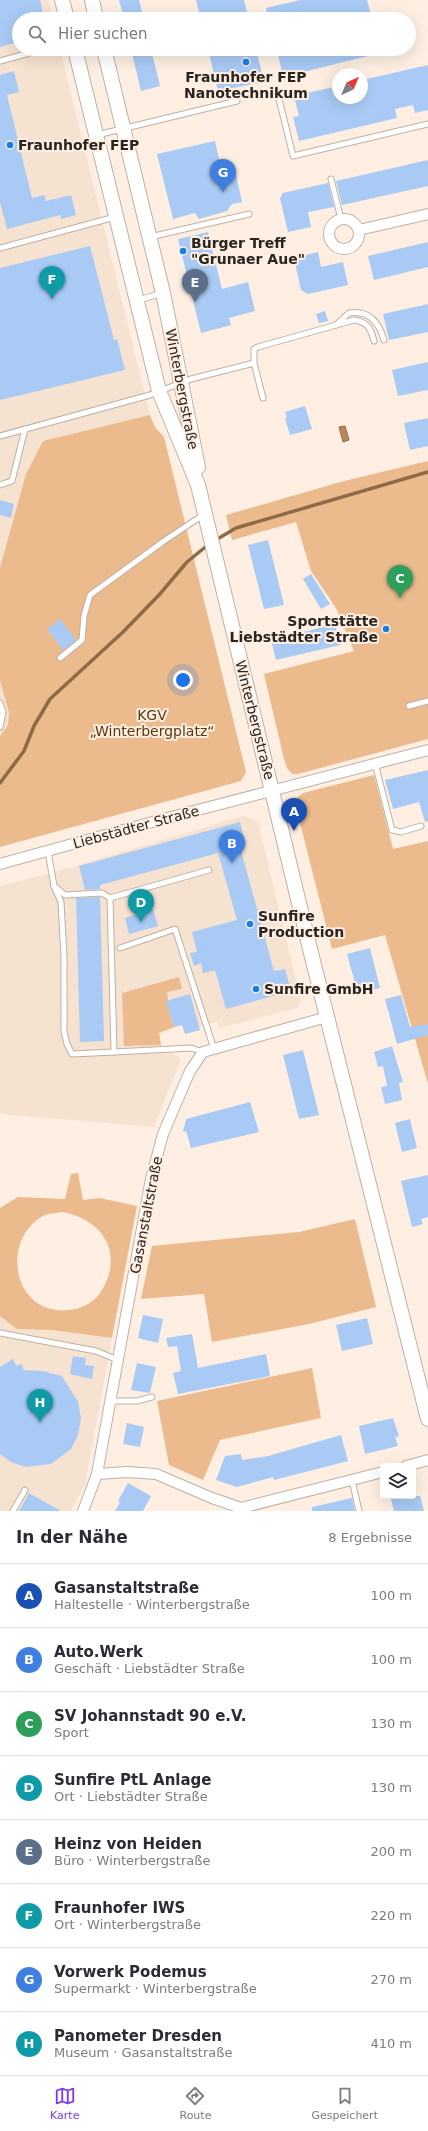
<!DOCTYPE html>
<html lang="de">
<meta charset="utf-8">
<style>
:root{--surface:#fff;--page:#f7f7f7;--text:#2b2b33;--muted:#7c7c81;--line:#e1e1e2;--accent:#7c3aed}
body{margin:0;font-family:"DejaVu Sans",sans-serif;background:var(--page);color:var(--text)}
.controls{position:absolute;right:12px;bottom:12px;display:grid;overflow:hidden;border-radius:4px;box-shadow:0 4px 16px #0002}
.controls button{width:36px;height:36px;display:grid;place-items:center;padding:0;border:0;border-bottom:1px solid var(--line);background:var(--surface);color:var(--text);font:20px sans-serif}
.compass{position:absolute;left:332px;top:68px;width:36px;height:36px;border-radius:50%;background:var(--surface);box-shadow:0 4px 16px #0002;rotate:44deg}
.you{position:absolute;left:183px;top:680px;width:14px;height:14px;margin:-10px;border:3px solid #fff;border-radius:50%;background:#1a73e8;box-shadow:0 0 0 6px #1a73e833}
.badge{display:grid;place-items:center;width:26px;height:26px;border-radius:50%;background:var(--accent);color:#fff;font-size:13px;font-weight:700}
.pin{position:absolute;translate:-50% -33px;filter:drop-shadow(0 1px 2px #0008)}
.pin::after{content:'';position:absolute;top:21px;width:14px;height:12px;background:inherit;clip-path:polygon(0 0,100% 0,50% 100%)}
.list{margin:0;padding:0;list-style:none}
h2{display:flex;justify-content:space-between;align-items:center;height:52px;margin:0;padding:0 16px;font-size:17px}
h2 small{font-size:13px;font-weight:400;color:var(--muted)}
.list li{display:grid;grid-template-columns:26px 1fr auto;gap:12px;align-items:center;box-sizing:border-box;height:64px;padding:0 16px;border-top:1px solid var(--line)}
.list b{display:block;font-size:15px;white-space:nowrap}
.list p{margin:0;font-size:13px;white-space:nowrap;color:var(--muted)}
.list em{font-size:13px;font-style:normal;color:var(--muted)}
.icon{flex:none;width:22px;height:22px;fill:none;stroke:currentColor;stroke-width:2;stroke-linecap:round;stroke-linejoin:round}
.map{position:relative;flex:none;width:428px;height:1511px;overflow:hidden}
.search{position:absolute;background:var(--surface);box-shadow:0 4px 16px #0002;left:12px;right:12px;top:12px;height:44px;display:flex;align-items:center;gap:10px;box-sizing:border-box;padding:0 14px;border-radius:22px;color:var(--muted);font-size:15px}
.sheet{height:564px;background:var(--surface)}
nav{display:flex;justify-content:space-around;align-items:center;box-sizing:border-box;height:56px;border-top:1px solid var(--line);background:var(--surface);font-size:11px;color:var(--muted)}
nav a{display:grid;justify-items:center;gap:2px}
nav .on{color:var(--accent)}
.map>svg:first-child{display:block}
.built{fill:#f6e2d0}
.green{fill:#ebba8d;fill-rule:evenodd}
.water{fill:#ba8859;stroke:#8f6a48}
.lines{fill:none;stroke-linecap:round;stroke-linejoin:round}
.stream{stroke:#8f6a48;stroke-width:3.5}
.building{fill:#a8caf4}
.lane-casing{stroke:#bdb0a4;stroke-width:7}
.street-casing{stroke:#bdb0a4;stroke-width:12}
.secondary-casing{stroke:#bdb0a4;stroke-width:16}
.lane{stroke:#fff;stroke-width:5}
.street{stroke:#fff;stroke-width:10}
.secondary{stroke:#fff;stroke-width:14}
.poi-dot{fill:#157ee6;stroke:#feefe2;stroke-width:1.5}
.labels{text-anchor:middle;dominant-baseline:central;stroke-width:4;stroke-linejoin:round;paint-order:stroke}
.poi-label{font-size:14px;font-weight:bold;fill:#2a2420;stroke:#feefe2;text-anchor:start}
.street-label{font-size:14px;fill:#2a2420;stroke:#feefe2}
.park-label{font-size:14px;fill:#593711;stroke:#feefe2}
</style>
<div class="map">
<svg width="428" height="1511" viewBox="0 0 428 1511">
<rect width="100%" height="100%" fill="#feefe2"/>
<g class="built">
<path d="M0,0H48L53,19H19V49H60L150,415L43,441L0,568Z"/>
<path d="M0,680L9,713L8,725L0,736Z"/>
<path d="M244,816L258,822L301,1001L297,1008L219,1028L217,1022L199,1027L200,1030L185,1034L182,1025L159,1033L161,1045L181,1059L154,1127L0,1114V886L58,871Z"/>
<path d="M0,1316L17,1329L52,1330L112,1338L85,1485L71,1511H0Z"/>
</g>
<g class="green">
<path d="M150,415L155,427L164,437L246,772L241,781L0,847V736L8,725L9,713L0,680V568L26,474L43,441Z"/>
<path d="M428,461V739L298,774H292L287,768L284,759L264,674L354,651L336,608L311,571L296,522L232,540L226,515L344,481Z"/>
<path d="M374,775L393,849L428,841V1084L385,935L332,949L295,803L298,797L303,793Z"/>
<path d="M179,977L182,989L167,992L168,1000L167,1001L174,1027L159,1033L161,1045L124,1046L122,993Z"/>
<path d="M78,1173L83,1200L100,1198L137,1206L112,1338L52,1330L17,1329L0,1316V1208L18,1197L65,1199L71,1174ZM63,1212C103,1220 124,1253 102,1290C96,1301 82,1309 70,1310C11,1317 0,1237 45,1215C51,1213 58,1213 63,1212Z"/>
<path d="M355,1219L376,1307L309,1324L212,1342L204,1294L141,1299L152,1246L299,1232Z"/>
<path d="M312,1368L321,1418L220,1440L203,1480L169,1465L157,1401Z"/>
</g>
<path class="water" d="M345,426L349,440L343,442L339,427Z"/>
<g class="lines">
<g class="stream">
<path d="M214,541L236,528L428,472"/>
<path d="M0,783L24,751L34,726L50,699L123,632L159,595L187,562L209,544"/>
</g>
</g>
<g class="building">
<path d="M0,0H40L44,19H19V42L0,47Z"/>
<path d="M119,0H139L144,19H124Z"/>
<path d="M196,0H244L249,19H201Z"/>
<path d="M300,0H367L372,19H269L266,8Z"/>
<path d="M131,49H151L160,86L141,91Z"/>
<path d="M208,49H256L264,82L218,91Z"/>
<path d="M277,49H380V53L283,77Z"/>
<path d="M428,65V110L415,113L413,105L395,109L397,118L299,141L293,117L299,116L294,96L338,86V98H362V80Z"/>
<path d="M14,71L19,92L7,95L32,198L44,195L46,201L71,195L76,215L61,219L60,215L7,229L0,202V75Z"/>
<path d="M215,141L223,178L236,175L242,202L232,204L227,211L199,219L195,213L173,219L157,154Z"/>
<path d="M428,160V186L342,205L336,181Z"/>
<path d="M328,183L334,207L308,212L311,227L288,232L280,198L283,193Z"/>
<path d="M208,232L222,289L248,282L255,311L229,318L231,325L201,333L178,239Z"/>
<path d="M428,242V267L374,280L368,256Z"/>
<path d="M90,246L114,340L117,339L125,370L0,400V268Z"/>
<path d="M318,252L321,267L343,262L348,285L308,294L301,290L294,258Z"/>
<path d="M428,304V332L389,340L383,314Z"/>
<path d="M325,311L328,321L319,323L316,314Z"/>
<path d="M428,362V390L398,396L392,370Z"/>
<path d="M305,406L312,429L290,435L285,418L287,417L285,412Z"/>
<path d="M428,418V446L410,450L404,423Z"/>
<path d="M0,500L14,504L11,518L0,515Z"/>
<path d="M268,540L284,605L264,609L248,545Z"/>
<path d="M311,574L330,604L321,609L303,579Z"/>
<path d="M60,619L76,640L63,650L47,629Z"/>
<path d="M335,624L340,645L276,660L271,640Z"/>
<path d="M428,770V821L425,822L419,802L393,809L385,780Z"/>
<path d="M240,822L246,845L240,847L274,971L285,969L291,991L226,1009L215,970L203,973L201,963L194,966L190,953L197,952L192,932L237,920L218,853L100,885V889L85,890L79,866Z"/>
<path d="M100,897L104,1041L80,1042L76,898Z"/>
<path d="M153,909L158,926L129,934L125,918Z"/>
<path d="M370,948L380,988L358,994L347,954Z"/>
<path d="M190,994L200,1030L185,1034L182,1025L174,1027L166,1001Z"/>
<path d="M401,995L410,1027L428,1024V1035L397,1044L385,999Z"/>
<path d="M392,1046L403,1082L399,1083L402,1100L385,1104L381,1087L387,1086L383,1066L378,1067L374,1052Z"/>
<path d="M303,1050L319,1115L299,1119L283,1055Z"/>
<path d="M250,1102L259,1132L191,1148L186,1131L183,1132L186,1119Z"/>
<path d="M410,1119L417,1148L402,1152L395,1123Z"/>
<path d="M428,1175V1217L421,1219L423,1224L412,1227L401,1181Z"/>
<path d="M143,1315L163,1319L158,1343L138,1338Z"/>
<path d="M367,1318L373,1344L342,1351L336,1325Z"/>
<path d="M192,1334L198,1368L266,1354L270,1376L178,1394L173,1373L181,1371L177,1346L168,1347L166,1338Z"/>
<path d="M73,1356L86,1358L85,1365L94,1366L92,1379L70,1374Z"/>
<path d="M13,1359L16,1366L22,1364L23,1370L42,1371L62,1376L78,1402L81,1418L78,1435L71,1449L51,1464L26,1467L11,1462L0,1454V1367Z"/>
<path d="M137,1363L156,1367L150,1393L131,1390Z"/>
<path d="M393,1418L399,1436L395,1437L398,1446L365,1454L359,1426Z"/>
<path d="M127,1423L144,1427L140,1447L123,1444Z"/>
<path d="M341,1435L348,1461L274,1480L273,1477L237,1487L216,1480L225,1456L241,1454L242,1460L268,1456Z"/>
<path d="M128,1483L151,1496L143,1511H115L120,1502L118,1501Z"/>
<path d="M29,1493L61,1511H19Z"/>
<path d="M390,1496H420L424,1511H394Z"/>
<path d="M352,1498L355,1511H312V1507Z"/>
</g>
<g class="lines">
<g class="lane-casing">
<g id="lane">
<path d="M0,61L44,49"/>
<path d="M277,91L293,156L428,124"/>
<path d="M97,135L237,101"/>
<path d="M331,179L341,219"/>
<path d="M150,237L249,214"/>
<path d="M0,248L115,217"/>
<path d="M138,300L163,293"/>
<path d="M336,325L349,313C369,310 379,322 384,340"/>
<path d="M254,363V349L258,347L354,320C367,322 371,328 374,341"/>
<path d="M0,436L150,395L191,379L254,363L263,398"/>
<path d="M0,485L12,481L25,429"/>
<path d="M60,658L82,640L84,616L90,595L164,541L203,515"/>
<path d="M0,703L3,712L0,727"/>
<path d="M409,706L428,701"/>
<path d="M375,763L392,830L401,832L421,826"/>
<path d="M48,851L54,886L65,895L102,893L110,898"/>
<path d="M54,886L61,902L64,956V1031L67,1044L72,1054L114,1052"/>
<path d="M120,948L175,929L214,1049"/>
<path d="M203,1052L191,1048L114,1052L110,898L209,870"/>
<path d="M0,1333L96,1351L118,1360"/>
<path d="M110,1401H137L152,1397"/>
<path d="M352,1480L359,1511"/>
<path d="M13,1511L25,1490"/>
</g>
</g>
<g class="street-casing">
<g id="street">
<circle cx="344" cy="234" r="15"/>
<path d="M359,230L428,214"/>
<path d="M0,864L167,818L428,750"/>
<path d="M406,1466L428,1460"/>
<path d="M97,1474L127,1472L156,1474L212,1498L241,1508L383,1472"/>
<path d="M83,1511L97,1474L151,1179L163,1134L190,1071L203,1052L327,1017"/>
</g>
</g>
<g class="secondary-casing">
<g id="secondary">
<path d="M62,0L67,19"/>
<path d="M92,0L96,19"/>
<path d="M75,49L159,391L198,485L312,957L428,1419"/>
<path d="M104,49L163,293L198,467"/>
</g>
</g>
<use href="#lane" class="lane"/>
<use href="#street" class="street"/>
<use href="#secondary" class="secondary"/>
</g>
<g class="poi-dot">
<circle cx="246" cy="62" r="4"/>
<circle cx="10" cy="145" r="4"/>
<circle cx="183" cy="251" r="4"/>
<circle cx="386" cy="629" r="4"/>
<circle cx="250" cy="924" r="4"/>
<circle cx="256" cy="989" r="4"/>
</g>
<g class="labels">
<g class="poi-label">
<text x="246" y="77" text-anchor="middle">Fraunhofer FEP<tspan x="246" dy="16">Nanotechnikum</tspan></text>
<text x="18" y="145">Fraunhofer FEP</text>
<text x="191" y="243">Bürger Treff<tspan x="191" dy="16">"Grunaer Aue"</tspan></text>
<text x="378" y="621" text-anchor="end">Sportstätte<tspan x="378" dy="16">Liebstädter Straße</tspan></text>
<text x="258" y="916">Sunfire<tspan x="258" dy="16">Production</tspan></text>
<text x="264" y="989">Sunfire GmbH</text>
</g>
<g class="street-label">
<text transform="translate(182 389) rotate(79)">Winterbergstraße</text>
<text transform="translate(255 720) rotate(76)">Winterbergstraße</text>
<text transform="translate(136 827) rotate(-15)">Liebstädter Straße</text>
<text transform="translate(146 1215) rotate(-79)">Gasanstaltstraße</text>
</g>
<g class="park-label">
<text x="152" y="715">KGV<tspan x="152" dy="16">„Winterbergplatz“</tspan></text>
</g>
</g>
</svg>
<div class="controls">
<button><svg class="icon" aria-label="layers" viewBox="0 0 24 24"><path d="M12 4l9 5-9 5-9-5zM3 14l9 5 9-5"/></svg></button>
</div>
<svg class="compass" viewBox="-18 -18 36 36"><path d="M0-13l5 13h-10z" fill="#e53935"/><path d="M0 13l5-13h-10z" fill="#7c7c81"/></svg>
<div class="you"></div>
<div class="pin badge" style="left:294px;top:831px;background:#1a4fb4">A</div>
<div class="pin badge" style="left:232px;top:863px;background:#3f7fe0">B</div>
<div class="pin badge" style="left:400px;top:598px;background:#2e9e5b">C</div>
<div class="pin badge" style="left:141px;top:922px;background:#0f9aa8">D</div>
<div class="pin badge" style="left:195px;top:302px;background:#5c6f8a">E</div>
<div class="pin badge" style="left:52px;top:299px;background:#0f9aa8">F</div>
<div class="pin badge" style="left:223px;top:192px;background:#3f7fe0">G</div>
<div class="pin badge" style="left:40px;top:1422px;background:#0f9aa8">H</div>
<div class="search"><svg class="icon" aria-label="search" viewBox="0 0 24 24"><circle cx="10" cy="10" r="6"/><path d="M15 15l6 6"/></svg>Hier suchen</div>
</div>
<section class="sheet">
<h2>In der Nähe<small>8 Ergebnisse</small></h2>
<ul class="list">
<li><span class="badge" style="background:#1a4fb4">A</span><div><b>Gasanstaltstraße</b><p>Haltestelle · Winterbergstraße</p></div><em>100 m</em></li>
<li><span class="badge" style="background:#3f7fe0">B</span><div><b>Auto.Werk</b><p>Geschäft · Liebstädter Straße</p></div><em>100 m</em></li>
<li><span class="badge" style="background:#2e9e5b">C</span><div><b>SV Johannstadt 90 e.V.</b><p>Sport</p></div><em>130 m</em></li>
<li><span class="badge" style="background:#0f9aa8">D</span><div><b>Sunfire PtL Anlage</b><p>Ort · Liebstädter Straße</p></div><em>130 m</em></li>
<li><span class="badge" style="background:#5c6f8a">E</span><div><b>Heinz von Heiden</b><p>Büro · Winterbergstraße</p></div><em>200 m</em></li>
<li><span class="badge" style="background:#0f9aa8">F</span><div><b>Fraunhofer IWS</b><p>Ort · Winterbergstraße</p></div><em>220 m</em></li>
<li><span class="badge" style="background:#3f7fe0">G</span><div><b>Vorwerk Podemus</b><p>Supermarkt · Winterbergstraße</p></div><em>270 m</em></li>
<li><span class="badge" style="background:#0f9aa8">H</span><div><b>Panometer Dresden</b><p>Museum · Gasanstaltstraße</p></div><em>410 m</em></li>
</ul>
</section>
<nav>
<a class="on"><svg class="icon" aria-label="map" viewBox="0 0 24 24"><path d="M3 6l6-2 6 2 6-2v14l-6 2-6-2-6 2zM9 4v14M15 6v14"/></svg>Karte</a>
<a><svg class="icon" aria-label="directions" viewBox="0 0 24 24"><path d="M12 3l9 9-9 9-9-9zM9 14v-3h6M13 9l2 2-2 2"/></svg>Route</a>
<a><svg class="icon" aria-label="saved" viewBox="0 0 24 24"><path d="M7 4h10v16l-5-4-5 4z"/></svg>Gespeichert</a>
</nav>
